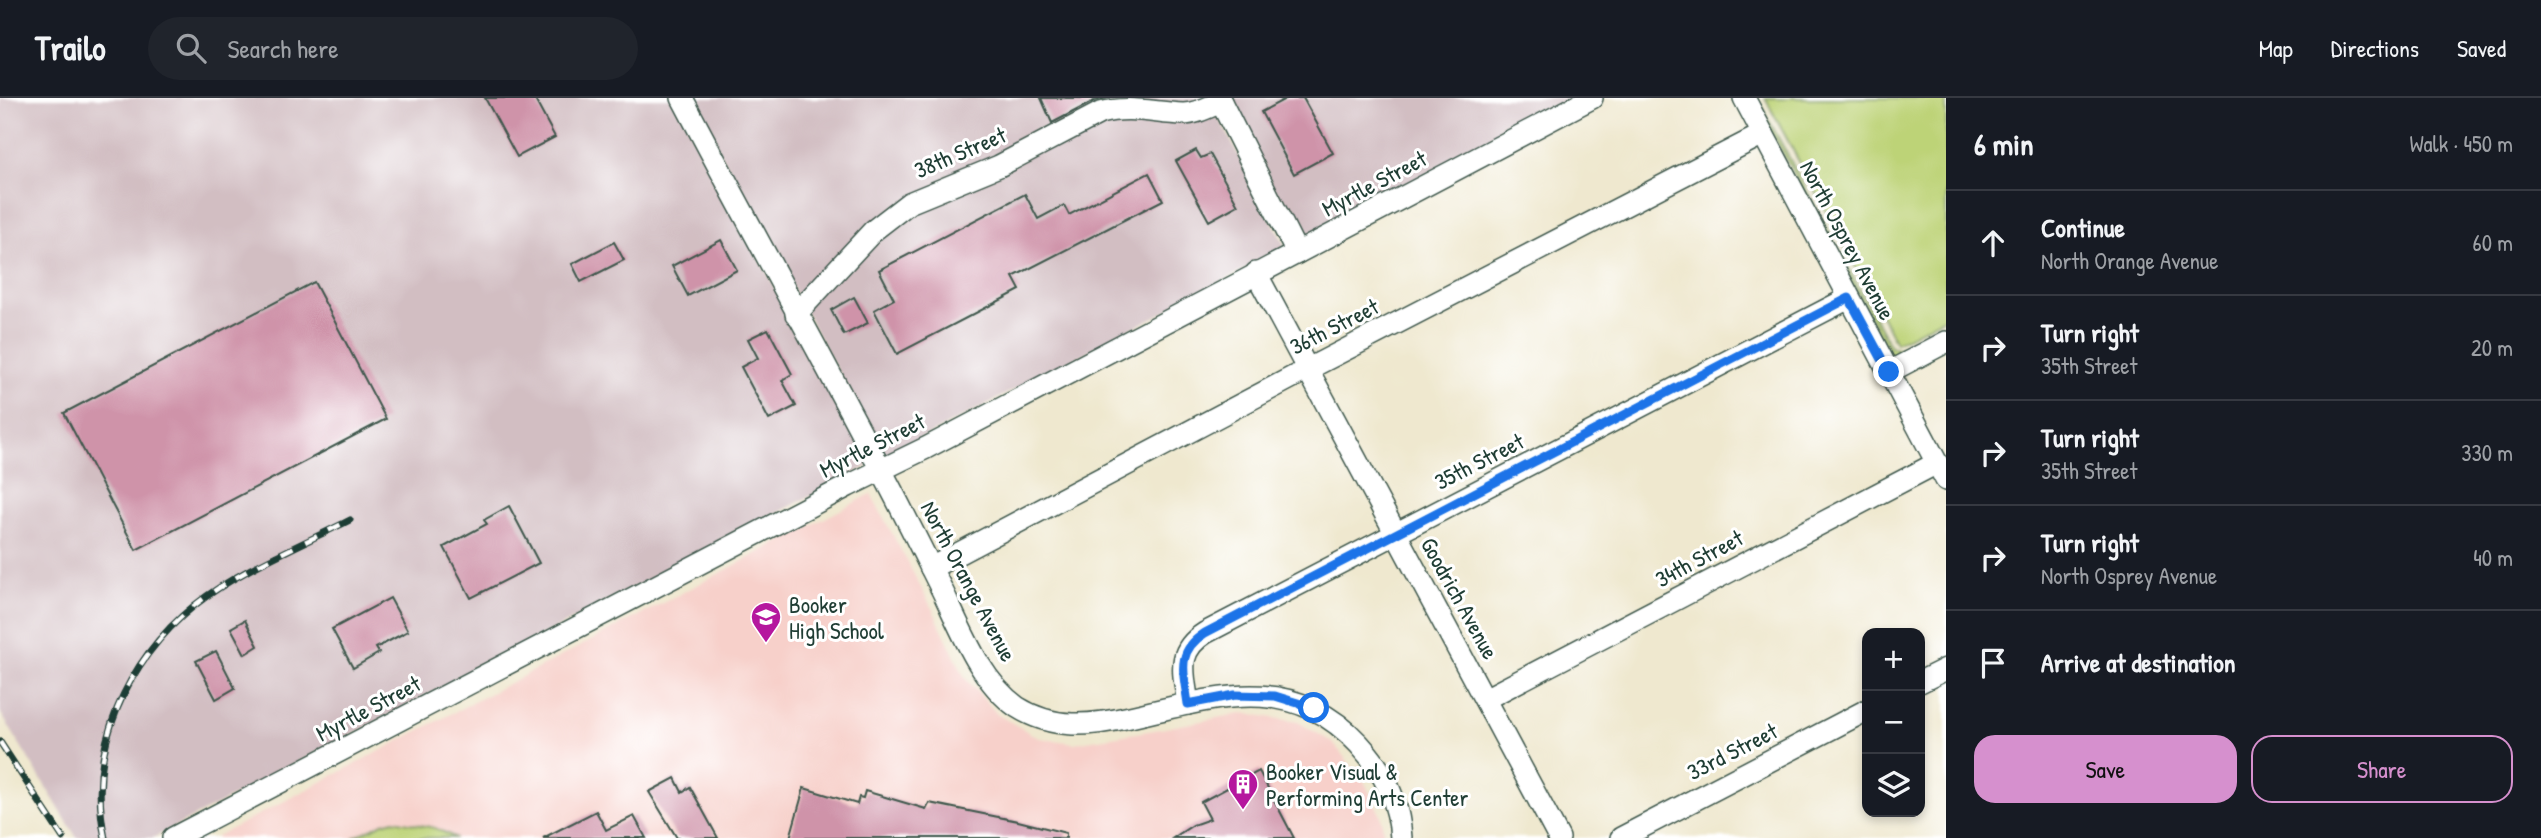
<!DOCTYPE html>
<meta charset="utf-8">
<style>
:root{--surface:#171b24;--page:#20242c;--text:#f1f3f6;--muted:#9ea1a6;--line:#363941;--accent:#d690ce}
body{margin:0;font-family:"Patrick Hand",sans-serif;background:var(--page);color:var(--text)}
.controls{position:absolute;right:21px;bottom:21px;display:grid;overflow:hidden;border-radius:14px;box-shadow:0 4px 10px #0003}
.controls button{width:63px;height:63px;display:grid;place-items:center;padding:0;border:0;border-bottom:2px solid var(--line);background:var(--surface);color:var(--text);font:35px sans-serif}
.stop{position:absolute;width:21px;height:21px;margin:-16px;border:5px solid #1a73e8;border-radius:50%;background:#fff}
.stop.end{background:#1a73e8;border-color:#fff;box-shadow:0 2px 7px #0008}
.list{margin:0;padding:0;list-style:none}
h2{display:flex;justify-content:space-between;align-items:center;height:91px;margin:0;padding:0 28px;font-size:30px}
h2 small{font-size:23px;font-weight:400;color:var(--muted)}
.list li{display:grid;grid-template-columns:46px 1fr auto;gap:21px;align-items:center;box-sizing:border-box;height:105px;padding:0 28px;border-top:2px solid var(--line)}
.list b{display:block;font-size:26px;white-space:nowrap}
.list p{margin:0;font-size:23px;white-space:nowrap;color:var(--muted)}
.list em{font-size:23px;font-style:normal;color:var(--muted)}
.actions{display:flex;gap:14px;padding:21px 28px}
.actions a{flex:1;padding:16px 0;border:2px solid var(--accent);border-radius:21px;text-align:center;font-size:24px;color:var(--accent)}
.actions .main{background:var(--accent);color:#111}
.icon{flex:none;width:38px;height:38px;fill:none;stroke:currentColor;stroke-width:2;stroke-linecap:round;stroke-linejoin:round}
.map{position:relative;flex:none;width:1946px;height:740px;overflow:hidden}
header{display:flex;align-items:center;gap:42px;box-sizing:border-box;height:98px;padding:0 35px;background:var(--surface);border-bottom:2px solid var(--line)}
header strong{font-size:33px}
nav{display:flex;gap:38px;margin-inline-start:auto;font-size:24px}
.search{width:490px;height:63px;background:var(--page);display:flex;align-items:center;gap:18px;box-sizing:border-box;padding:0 24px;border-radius:38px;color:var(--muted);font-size:26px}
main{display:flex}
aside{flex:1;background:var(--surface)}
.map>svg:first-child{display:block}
.built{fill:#f7d0ca}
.industrial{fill:#d2bec2}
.green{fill:#bdd377;stroke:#6e8856;stroke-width:2}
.building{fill:#cf93a9}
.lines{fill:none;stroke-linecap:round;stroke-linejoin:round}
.minor-casing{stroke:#3e574b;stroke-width:24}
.minor{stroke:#fff;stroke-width:21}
.rail-casing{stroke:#1f3d34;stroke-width:7}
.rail{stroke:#fff;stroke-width:4.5;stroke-dasharray:13;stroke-linecap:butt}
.route{stroke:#1a73e8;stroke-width:9}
.labels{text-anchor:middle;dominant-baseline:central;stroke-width:6;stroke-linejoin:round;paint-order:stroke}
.street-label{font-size:23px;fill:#1f3d34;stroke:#fff}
.poi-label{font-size:23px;fill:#1f3d34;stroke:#fff;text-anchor:start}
</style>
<header>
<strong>Trailo</strong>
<div class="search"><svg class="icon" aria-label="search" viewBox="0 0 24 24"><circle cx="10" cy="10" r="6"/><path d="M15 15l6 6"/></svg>Search here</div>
<nav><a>Map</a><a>Directions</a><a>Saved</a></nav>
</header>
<main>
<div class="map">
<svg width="1946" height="740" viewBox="0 0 1946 740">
<rect width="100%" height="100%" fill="#fff"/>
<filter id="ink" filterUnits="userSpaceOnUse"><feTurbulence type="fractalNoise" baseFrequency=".0143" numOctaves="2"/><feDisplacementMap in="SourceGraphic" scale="14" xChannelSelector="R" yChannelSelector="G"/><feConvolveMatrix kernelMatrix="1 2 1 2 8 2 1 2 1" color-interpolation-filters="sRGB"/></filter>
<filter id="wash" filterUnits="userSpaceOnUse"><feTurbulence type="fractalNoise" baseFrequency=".00686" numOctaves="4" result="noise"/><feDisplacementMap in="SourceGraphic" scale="28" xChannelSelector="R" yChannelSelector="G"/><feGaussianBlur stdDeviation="1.57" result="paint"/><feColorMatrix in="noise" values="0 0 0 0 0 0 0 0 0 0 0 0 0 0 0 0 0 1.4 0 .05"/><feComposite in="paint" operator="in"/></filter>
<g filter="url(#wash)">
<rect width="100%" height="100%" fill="#efe8cf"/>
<path class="built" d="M871,396L933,512L965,580L998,617L1039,640L1074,645L1155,632L1243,615L1298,624L1332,644L1364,683L1381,718L1384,740H214Z"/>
<g class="industrial">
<path d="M0,0H673L870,367L153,740H77L0,614Z"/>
<path d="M691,0H1209L1286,150L884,360Z"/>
<path d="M1227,0H1573L1300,143Z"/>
</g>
<g class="green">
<path d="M1753,0H1757L1890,248L1898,252L1946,227V234L1893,262Z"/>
<path d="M1765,0H1946V219L1896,245Z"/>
<path d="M394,722L435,730L456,740H353L383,725Z"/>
</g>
<g id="blocks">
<g class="building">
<path d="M485,0H534L555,39L517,59Z"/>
<path d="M1041,0H1107L1094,3L1052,25Z"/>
<path d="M1287,0H1303L1333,55L1294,76L1261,14Z"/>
<path d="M1196,52L1201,60L1210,56L1238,107L1209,123L1176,63Z"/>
<path d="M1149,75L1163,102L1013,179L1020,192L897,256L874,212L894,201L879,172L1025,96L1038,121L1064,107L1069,117Z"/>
<path d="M721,142L737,172L688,198L672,168Z"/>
<path d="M614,144L624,162L581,184L572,166Z"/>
<path d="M314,184L386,321L136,452L64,315Z"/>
<path d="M854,199L868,225L844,237L831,212Z"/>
<path d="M768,231L792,276L782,282L796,308L769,322L741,269L758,260L748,241Z"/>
<path d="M509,408L539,465L471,500L444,449L487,426L484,422Z"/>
<path d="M390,500L408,533L376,550L379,555L353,570L332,531Z"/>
<path d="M245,522L258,548L245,556L231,530Z"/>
<path d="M216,553L235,590L216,601L196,563Z"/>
<path d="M1259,673L1294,740H1173L1193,727L1210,721L1201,704Z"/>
<path d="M675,680L682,694L690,689L718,740H677L649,694Z"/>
<path d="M804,690L857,706L859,699L863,700L865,693L926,711L929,705L1018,723L1066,735V740H790Z"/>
<path d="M596,713L606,732L634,718L646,740H543Z"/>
</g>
</g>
</g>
<g filter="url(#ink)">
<use href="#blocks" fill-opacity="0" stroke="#3e574b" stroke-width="2"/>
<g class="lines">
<g class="minor-casing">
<g id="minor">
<path d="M682,0C747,124 816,247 881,372C902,411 922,452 942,492C961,531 980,583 1017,609C1053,632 1091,628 1130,619C1215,600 1291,573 1359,646C1383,672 1399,704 1401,740"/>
<path d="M1219,0L1297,155"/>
<path d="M1744,0L1946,382"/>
<path d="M1256,175L1559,740"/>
<path d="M796,216L874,132L909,105L999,68L1100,15C1129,7 1154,15 1183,16C1196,16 1209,9 1221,4"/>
<path d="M1889,274L1946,244"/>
<path d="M931,470L1308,271L1763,36"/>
<path d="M1920,584L1946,571"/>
<path d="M1485,601L1937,365"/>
<path d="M1188,606C1184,575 1175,554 1205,535L1849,200"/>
<path d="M173,740L848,388L926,350L1592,0"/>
<path d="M1621,740L1867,612"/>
</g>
</g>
<use href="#minor" class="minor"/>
<g class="rail-casing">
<g id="rail">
<path d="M0,644L63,740"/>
<path d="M105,740C86,651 126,563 195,507C239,472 299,448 350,422"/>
</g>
</g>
<use href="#rail" class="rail"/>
</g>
</g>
<g class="lines" filter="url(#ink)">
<path class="route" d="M1314,610L1275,598L1235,597L1188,606C1184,575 1175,554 1205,535L1849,200L1889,274"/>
</g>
<defs>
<g id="school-pin" transform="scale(1.575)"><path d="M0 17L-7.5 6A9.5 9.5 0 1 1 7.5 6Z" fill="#b5179e" stroke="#fff"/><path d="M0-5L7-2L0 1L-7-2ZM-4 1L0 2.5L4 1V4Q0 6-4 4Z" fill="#fff"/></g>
<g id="building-pin" transform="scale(1.575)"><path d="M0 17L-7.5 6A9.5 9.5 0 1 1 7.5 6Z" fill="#b5179e" stroke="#fff"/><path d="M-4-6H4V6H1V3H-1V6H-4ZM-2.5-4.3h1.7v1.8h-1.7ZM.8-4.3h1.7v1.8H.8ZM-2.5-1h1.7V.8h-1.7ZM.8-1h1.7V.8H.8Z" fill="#fff"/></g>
</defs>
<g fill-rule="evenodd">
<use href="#school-pin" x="766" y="519"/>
<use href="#building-pin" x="1243" y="686"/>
</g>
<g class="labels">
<g class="street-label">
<text transform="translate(960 54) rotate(-23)">38th Street</text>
<text transform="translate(1374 85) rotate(-28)">Myrtle Street</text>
<text transform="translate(1848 142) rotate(62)">North Osprey Avenue</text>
<text transform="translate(1334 228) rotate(-27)">36th Street</text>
<text transform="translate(872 347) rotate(-27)">Myrtle Street</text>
<text transform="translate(1479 363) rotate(-27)">35th Street</text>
<text transform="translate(1699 460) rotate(-28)">34th Street</text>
<text transform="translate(969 483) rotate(62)">North Orange Avenue</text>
<text transform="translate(1460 500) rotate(61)">Goodrich Avenue</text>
<text transform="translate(368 610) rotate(-28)">Myrtle Street</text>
<text transform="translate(1732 653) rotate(-27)">33rd Street</text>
</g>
<g class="poi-label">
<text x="789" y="506">Booker<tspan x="789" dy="26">High School</tspan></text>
<text x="1266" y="673">Booker Visual &amp;<tspan x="1266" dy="26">Performing Arts Center</tspan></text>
</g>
</g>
</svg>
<div class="controls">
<button>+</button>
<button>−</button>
<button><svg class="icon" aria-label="layers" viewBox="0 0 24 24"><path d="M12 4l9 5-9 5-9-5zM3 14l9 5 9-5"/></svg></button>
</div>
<div class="stop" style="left:1314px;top:610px"></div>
<div class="stop end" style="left:1889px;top:274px"></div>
</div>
<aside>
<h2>6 min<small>Walk · 450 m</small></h2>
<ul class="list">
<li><svg class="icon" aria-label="ahead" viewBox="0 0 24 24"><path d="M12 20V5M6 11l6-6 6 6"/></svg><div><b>Continue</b><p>North Orange Avenue</p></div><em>60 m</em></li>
<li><svg class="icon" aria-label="right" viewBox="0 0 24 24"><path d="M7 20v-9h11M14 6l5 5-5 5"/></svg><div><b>Turn right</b><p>35th Street</p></div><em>20 m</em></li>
<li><svg class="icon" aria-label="right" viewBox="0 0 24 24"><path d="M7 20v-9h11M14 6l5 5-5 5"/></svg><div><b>Turn right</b><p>35th Street</p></div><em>330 m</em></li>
<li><svg class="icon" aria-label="right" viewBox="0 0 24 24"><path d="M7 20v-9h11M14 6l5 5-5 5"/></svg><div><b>Turn right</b><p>North Osprey Avenue</p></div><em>40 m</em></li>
<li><svg class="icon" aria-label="arrive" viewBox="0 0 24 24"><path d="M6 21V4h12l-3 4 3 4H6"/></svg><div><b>Arrive at destination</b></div></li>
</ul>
<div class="actions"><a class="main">Save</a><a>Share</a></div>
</aside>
</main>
